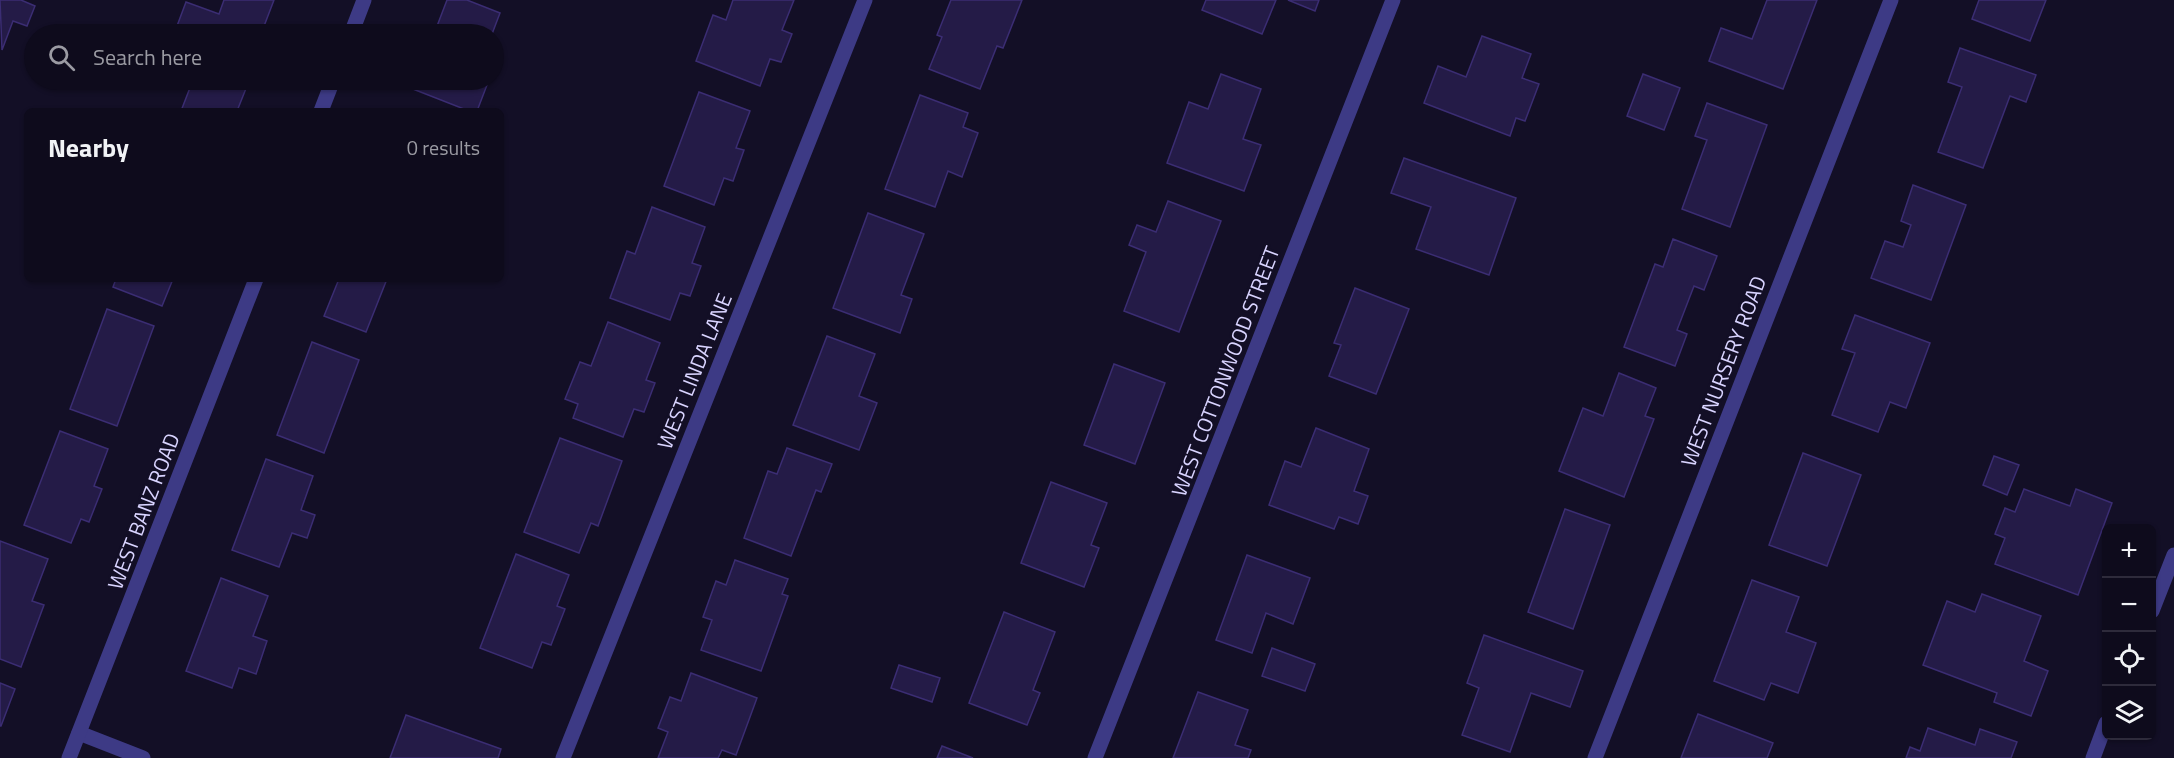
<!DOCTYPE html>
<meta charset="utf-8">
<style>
:root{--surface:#0e0b1c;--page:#1c1929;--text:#f1f3f6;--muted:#9b9ba3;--line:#2e2b3b}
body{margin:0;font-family:"Titillium Web",sans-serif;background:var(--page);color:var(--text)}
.controls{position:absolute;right:18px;bottom:18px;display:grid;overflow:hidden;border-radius:9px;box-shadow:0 2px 4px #0004}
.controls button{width:54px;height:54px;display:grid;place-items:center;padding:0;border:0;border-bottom:2px solid var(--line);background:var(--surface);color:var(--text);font:30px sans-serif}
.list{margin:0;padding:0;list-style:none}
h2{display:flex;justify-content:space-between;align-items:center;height:78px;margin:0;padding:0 24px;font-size:26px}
h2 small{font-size:20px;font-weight:400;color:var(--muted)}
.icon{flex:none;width:33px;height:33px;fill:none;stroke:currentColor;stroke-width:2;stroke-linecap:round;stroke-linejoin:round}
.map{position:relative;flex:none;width:2174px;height:758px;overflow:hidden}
.search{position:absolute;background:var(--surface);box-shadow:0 2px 4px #0004;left:24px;top:24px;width:480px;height:66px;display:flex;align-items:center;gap:15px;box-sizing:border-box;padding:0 21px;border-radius:33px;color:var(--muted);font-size:22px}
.panel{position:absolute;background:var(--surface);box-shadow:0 2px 4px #0004;left:24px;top:108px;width:480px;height:174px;border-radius:9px}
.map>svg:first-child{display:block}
.building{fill:#241b47;stroke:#3b2d73;stroke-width:1.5}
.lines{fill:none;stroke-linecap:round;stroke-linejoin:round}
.street{stroke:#3d3a85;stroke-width:15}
.labels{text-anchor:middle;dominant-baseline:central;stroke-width:5;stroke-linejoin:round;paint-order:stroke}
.street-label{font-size:21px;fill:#d9d4ff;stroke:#130f26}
</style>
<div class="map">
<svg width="2174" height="758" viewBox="0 0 2174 758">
<rect width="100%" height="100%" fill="#130f26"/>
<g class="building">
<path d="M0,0H21L35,6L27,26L13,21L2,50Z"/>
<path d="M224,0H274L261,34H174L186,2L219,14Z"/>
<path d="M447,0H467L500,13L492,34H434Z"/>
<path d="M733,0H794L782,30L792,34L781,62L770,59L760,86L696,61L713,15L726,20Z"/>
<path d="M951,0H1022L1003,48L997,46L980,89L929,69L942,37L937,35Z"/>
<path d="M1206,0H1276L1262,34L1202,10Z"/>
<path d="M1288,0H1319L1315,11Z"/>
<path d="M1767,0H1817L1783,89L1709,61L1721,28L1752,39Z"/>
<path d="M1979,0H2046L2030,41L1972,19Z"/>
<path d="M1482,36L1531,54L1522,78L1539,84L1525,121L1516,118L1510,136L1424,103L1438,66L1466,77Z"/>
<path d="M1960,48L2036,75L2026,102L2010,96L1983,168L1938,152L1962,87L1948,82Z"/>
<path d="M1221,74L1261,89L1243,139L1261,145L1244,191L1167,163L1189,102L1208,109Z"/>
<path d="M1643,74L1680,88L1664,130L1627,116Z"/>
<path d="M193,80H231L247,86L237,111H181Z"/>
<path d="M417,80H475L487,85L477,111H469L413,89Z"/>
<path d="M699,92L750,111L736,148L744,150L733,181L724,178L714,205L664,186Z"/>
<path d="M920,95L968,113L963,127L978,133L962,177L948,171L935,207L885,189Z"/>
<path d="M1707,103L1767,125L1730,227L1682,209L1707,140L1695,136Z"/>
<path d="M1404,158L1516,198L1489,275L1416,249L1431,207L1391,193Z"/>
<path d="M1913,185L1966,205L1931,300L1871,278L1885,241L1903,247L1911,225L1901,221Z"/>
<path d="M1168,201L1221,221L1179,332L1124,311L1146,252L1129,245L1137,225L1156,232Z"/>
<path d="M652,207L705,227L692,263L701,266L690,296L680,293L670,320L610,298L627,251L635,254Z"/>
<path d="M868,213L924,234L901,295L912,299L900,333L833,308Z"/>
<path d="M1673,239L1717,256L1704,290L1694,286L1677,330L1687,334L1675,366L1624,347L1655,264L1663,267Z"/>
<path d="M116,279H173L162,306L113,287Z"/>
<path d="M339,279H387L366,332L324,316Z"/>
<path d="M1355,288L1409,309L1376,394L1329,376L1341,345L1334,343Z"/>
<path d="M107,309L154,326L117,426L70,409Z"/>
<path d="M1855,315L1930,343L1906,408L1890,402L1878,432L1832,415L1855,353L1842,349Z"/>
<path d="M608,322L660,343L646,380L655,383L644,412L634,409L623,437L573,418L578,404L565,399L580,362L591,366Z"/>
<path d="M827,336L875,354L859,396L877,403L859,450L793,425Z"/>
<path d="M312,342L359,360L324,453L277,435Z"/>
<path d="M1114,364L1165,383L1135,464L1084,445Z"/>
<path d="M1619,373L1656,388L1645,416L1654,419L1624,497L1559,471L1583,408L1603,416Z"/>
<path d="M1316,428L1369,449L1354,491L1368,496L1358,524L1339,517L1334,529L1269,505L1285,461L1301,467Z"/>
<path d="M60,431L108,449L94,486L102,489L89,522L81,519L71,543L24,525Z"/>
<path d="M560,438L622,461L598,526L591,523L579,553L524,532Z"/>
<path d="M787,448L832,464L821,492L816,490L791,556L744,538L768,471L777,474Z"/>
<path d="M1803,453L1861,475L1827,566L1769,545Z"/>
<path d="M1994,456L2019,465L2007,495L1983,485Z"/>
<path d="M266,459L313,476L301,510L315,515L307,538L292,533L279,567L232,550Z"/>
<path d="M1051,482L1107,503L1091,545L1099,548L1084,587L1021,563Z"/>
<path d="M2024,489L2070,506L2076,489L2112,503L2078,595L1995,564L2005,538L1995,534L2005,508L2015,512Z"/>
<path d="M1565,509L1610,525L1573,629L1528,612Z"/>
<path d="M0,541L48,559L32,601L44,605L21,667L0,659Z"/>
<path d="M516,554L569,575L557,606L565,609L551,645L542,642L532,668L480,648Z"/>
<path d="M1247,555L1310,578L1293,624L1266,613L1252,653L1216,640Z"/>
<path d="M735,560L788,579L782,594L788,596L761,671L701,650L712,620L703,617L716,581L726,585Z"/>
<path d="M221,578L268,596L253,636L267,641L256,674L239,668L232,688L186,671Z"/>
<path d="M1752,580L1799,597L1786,632L1816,643L1798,693L1771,683L1764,700L1714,681Z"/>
<path d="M1982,594L2041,616L2024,661L2048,671L2031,716L1994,702L1997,693L1923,665L1947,601L1975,612Z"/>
<path d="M1004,612L1055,632L1033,690L1040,693L1027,725L969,703Z"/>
<path d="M1484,635L1583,671L1570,707L1531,693L1510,752L1462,735L1479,688L1467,683Z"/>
<path d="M1272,648L1315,664L1305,691L1262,676Z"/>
<path d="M899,665L940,678L932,702L891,688Z"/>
<path d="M691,673L757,698L736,755L722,750L718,758H658L668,732L658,728L670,697L681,701Z"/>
<path d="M0,683L15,689L1,726H0Z"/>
<path d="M1198,692L1248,710L1235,745L1251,750L1248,758H1173Z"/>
<path d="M1698,714L1773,743L1767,758H1681Z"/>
<path d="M406,715L501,749L498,758H390Z"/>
<path d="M1928,728L1975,745L1980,729L2017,742L2011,758H1906L1910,747L1920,751Z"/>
<path d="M942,746L973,758H937Z"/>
</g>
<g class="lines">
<g class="street">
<path d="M351,34L364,0"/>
<path d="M321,111L333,80"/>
<path d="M2152,611L2174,555"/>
<path d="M79,733L143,758"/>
<path d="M69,758L256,279"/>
<path d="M563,758L865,0"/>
<path d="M1095,758L1393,0"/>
<path d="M1595,758L1891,0"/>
<path d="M2093,758L2106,723"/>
</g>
</g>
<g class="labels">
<g class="street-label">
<text transform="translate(694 371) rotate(-68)">WEST LINDA LANE</text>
<text transform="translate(1225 371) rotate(-69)">WEST COTTONWOOD STREET</text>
<text transform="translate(1723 371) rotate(-69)">WEST NURSERY ROAD</text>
<text transform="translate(143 511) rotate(-69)">WEST BANZ ROAD</text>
</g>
</g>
</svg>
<div class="controls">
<button>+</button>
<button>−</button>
<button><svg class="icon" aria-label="locate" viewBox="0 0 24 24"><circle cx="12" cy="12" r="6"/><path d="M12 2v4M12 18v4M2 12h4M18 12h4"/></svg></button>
<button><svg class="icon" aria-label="layers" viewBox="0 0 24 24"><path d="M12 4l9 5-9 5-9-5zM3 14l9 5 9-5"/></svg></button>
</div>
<div class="search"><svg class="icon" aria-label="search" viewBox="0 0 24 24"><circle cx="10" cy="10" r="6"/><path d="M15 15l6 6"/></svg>Search here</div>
<section class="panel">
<h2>Nearby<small>0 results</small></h2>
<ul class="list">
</ul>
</section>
</div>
